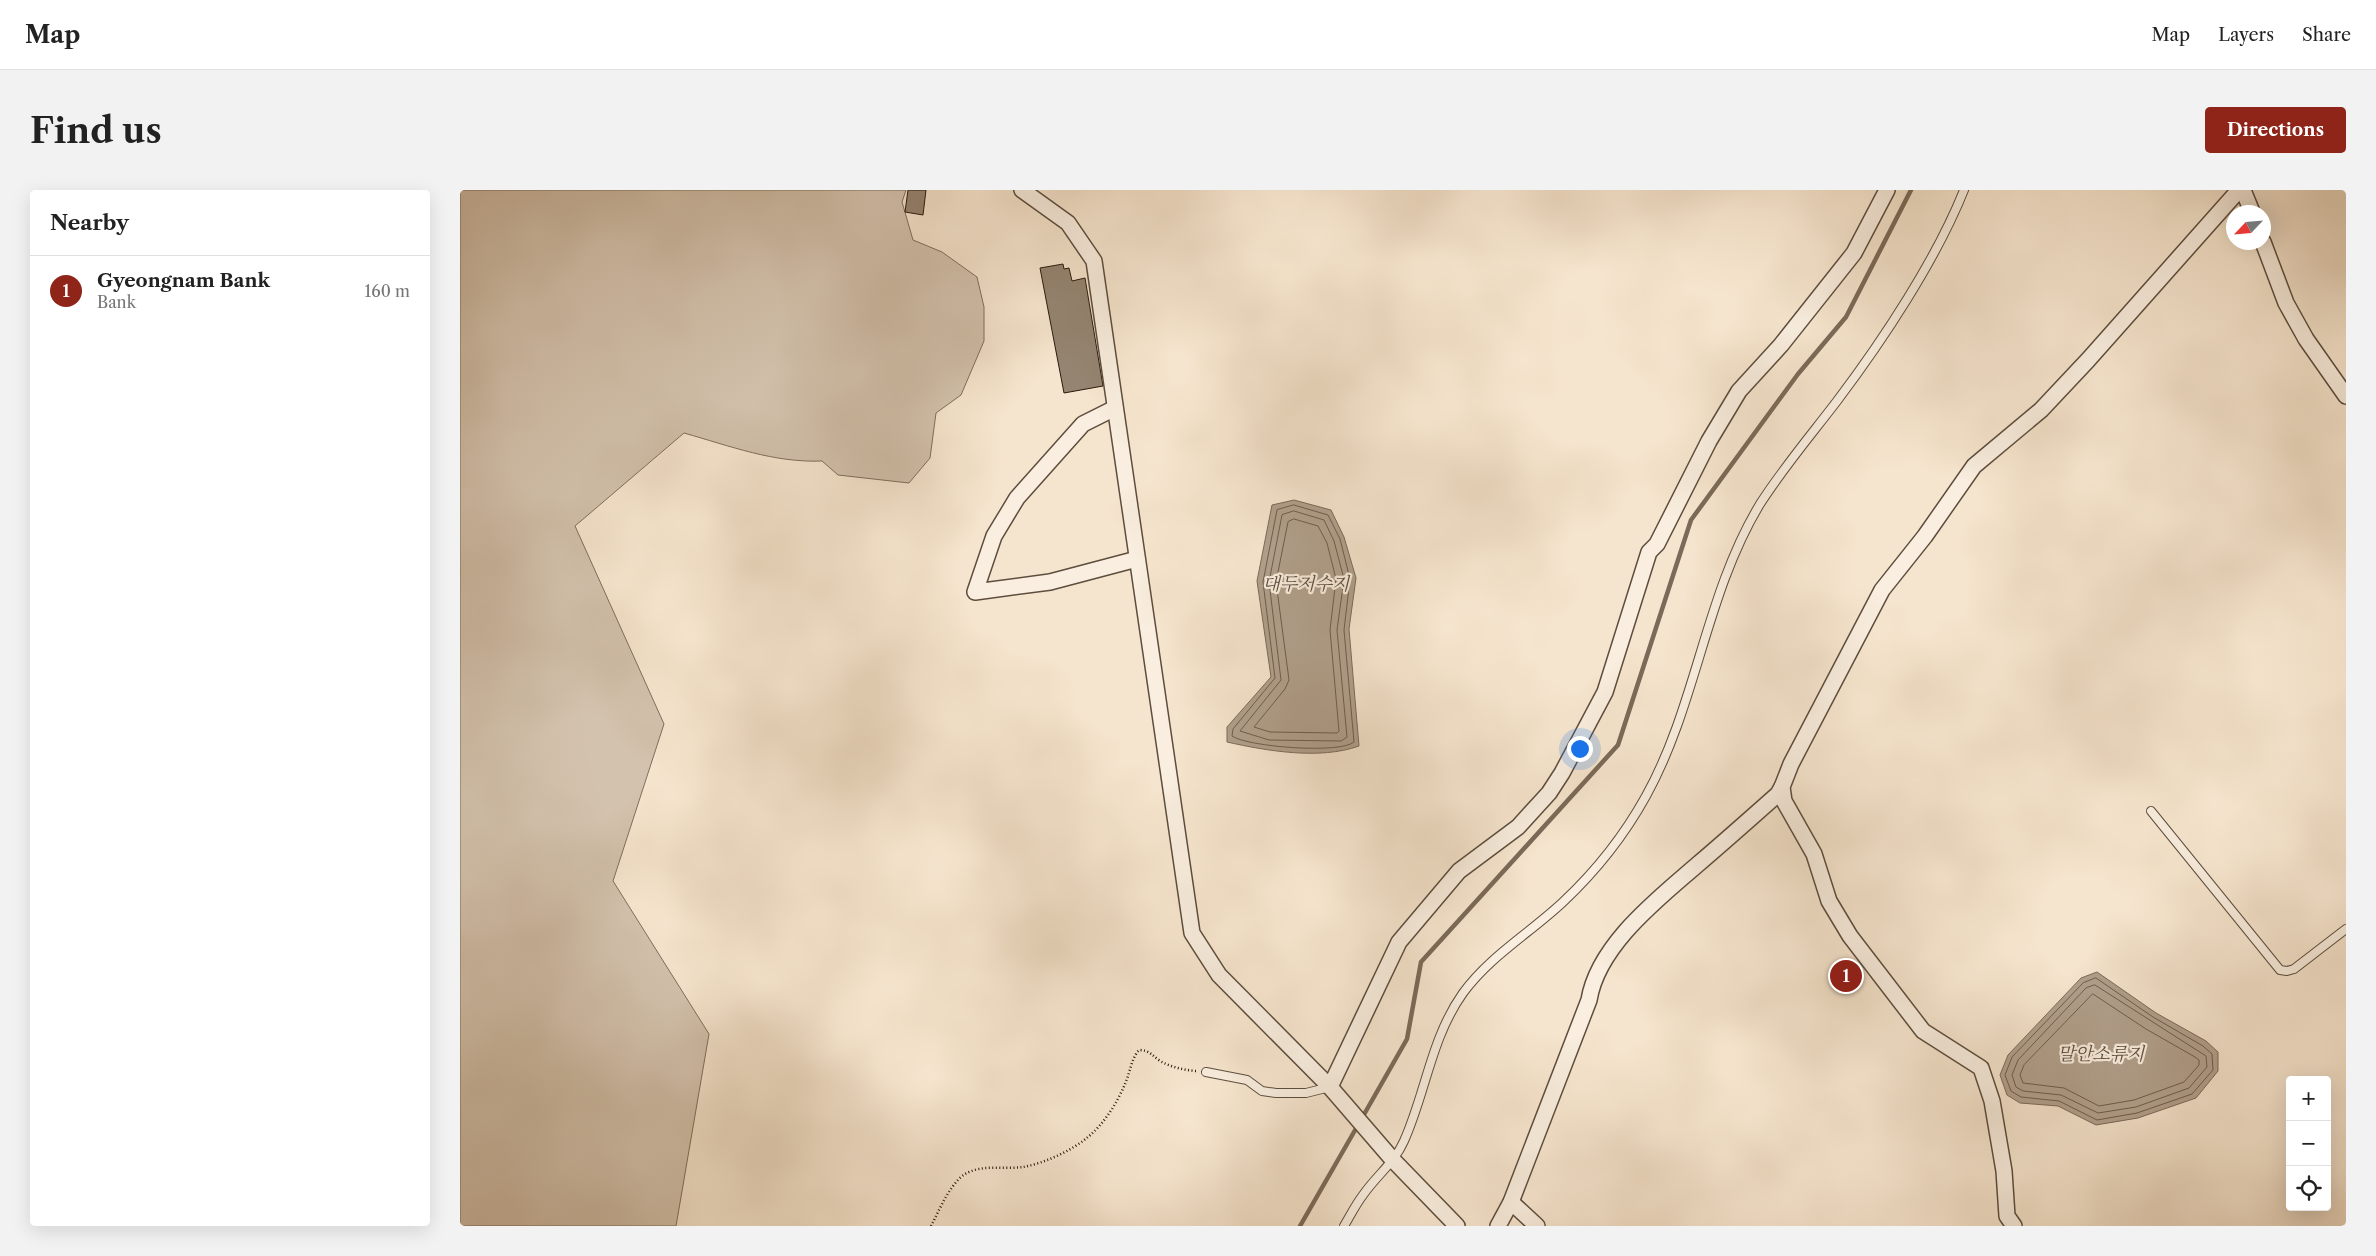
<!DOCTYPE html>
<meta charset="utf-8">
<style>
:root{--surface:#fff;--page:#f2f2f2;--text:#222;--muted:#767676;--line:#e0e0e0;--accent:#8f2418}
body{margin:0;font-family:"Libre Caslon Text","Noto Serif KR",serif;background:var(--page);color:var(--text)}
.controls{position:absolute;right:15px;bottom:15px;display:grid;overflow:hidden;border-radius:5px;box-shadow:0 5px 20px #0002}
.controls button{width:45px;height:45px;display:grid;place-items:center;padding:0;border:0;border-bottom:1px solid var(--line);background:var(--surface);color:var(--text);font:25px sans-serif}
.compass{position:absolute;left:1766px;top:15px;width:45px;height:45px;border-radius:50%;background:var(--surface);box-shadow:0 5px 20px #0002;rotate:244deg}
.you{position:absolute;left:1119px;top:558px;width:18px;height:18px;margin:-12px;border:4px solid #fff;border-radius:50%;background:#1a73e8;box-shadow:0 0 0 8px #1a73e833}
.badge{display:grid;place-items:center;width:32px;height:32px;border-radius:50%;background:var(--accent);color:#fff;font-size:16px;font-weight:700}
.pin{position:absolute;translate:-50% -50%;border:2px solid #fff;box-shadow:0 1px 5px #0006}
.list{margin:0;padding:0;list-style:none}
h2{display:flex;justify-content:space-between;align-items:center;height:65px;margin:0;padding:0 20px;font-size:21px}
h2 small{font-size:16px;font-weight:400;color:var(--muted)}
.list li{display:grid;grid-template-columns:32px 1fr auto;gap:15px;align-items:center;box-sizing:border-box;height:70px;padding:0 20px;border-top:1px solid var(--line)}
.list b{display:block;font-size:19px;white-space:nowrap}
.list p{margin:0;font-size:16px;white-space:nowrap;color:var(--muted)}
.list em{font-size:16px;font-style:normal;color:var(--muted)}
.icon{flex:none;width:28px;height:28px;fill:none;stroke:currentColor;stroke-width:2;stroke-linecap:round;stroke-linejoin:round}
.map{position:relative;flex:none;width:1886px;height:1036px;overflow:hidden;border-radius:5px}
header{display:flex;align-items:center;gap:30px;box-sizing:border-box;height:70px;padding:0 25px;background:var(--surface);border-bottom:1px solid var(--line)}
header strong{font-size:24px}
nav{display:flex;gap:28px;margin-inline-start:auto;font-size:18px}
.intro{display:flex;align-items:center;justify-content:space-between;box-sizing:border-box;height:120px;padding:0 30px}
h1{margin:0;font-size:35px}
.button{padding:12px 22px;border-radius:5px;background:var(--accent);color:#fff;font-size:18px;font-weight:700}
main{display:flex;gap:30px;padding:0 30px}
aside{flex:1;background:var(--surface);border-radius:5px;box-shadow:0 5px 20px #0002}
.map>svg:first-child{display:block}
.green{fill:#d3c2ad;stroke:#7e6e5d}
.water{fill:#b1a08c;stroke:#7b6a59}
.lines{fill:none;stroke-linecap:round;stroke-linejoin:round}
.shore{stroke:#6e5d4c;stroke-width:1}
.stream{stroke:#7b6a59;stroke-width:4.5}
.building{fill:#948471;stroke:#2a1a0d}
.lane-casing{stroke:#5d4d3d;stroke-width:10}
.street-casing{stroke:#5d4d3d;stroke-width:18}
.path{stroke:#2a1a0d;stroke-width:2.5;stroke-dasharray:1 2.5;stroke-linecap:butt}
.lane{stroke:#f9eedf;stroke-width:8}
.street{stroke:#f9eedf;stroke-width:15}
.labels{text-anchor:middle;dominant-baseline:central;stroke-width:4.5;stroke-linejoin:round;paint-order:stroke}
.water-label{font-size:18px;font-style:italic;fill:#605040;stroke:#f9eedf}
</style>
<header>
<strong>Map</strong>
<nav><a>Map</a><a>Layers</a><a>Share</a></nav>
</header>
<div class="intro"><h1>Find us</h1><a class="button">Directions</a></div>
<main>
<aside>
<h2>Nearby<small></small></h2>
<ul class="list">
<li><span class="badge">1</span><div><b>Gyeongnam Bank</b><p>Bank</p></div><em>160 m</em></li>
</ul>
</aside>
<div class="map">
<svg width="1886" height="1036" viewBox="0 0 1886 1036">
<rect width="100%" height="100%" fill="#f6e5ce"/>
<filter id="stains"><feTurbulence type="fractalNoise" baseFrequency=".004" numOctaves="4"/><feColorMatrix values="0 0 0 0 .2 0 0 0 0 .09 0 0 0 0 .02 0 0 0 .5 -.17"/></filter>
<radialGradient id="worn" r=".72"><stop offset=".6" stop-color="#630" stop-opacity="0"/><stop offset="1" stop-color="#630" stop-opacity=".3"/></radialGradient>
<path class="green" d="M0,0H446L442,12L453,50L482,62L517,87L524,117V151L501,205L476,223L470,268L449,293L378,285L362,271C314,273 270,256 224,243L115,336L204,534L153,691L249,844L216,1036H0Z"/>
<g class="water">
<path d="M834,310L871,320L884,347L896,388L889,439L899,556C860,570 807,561 767,552V537L811,487L797,391L812,315Z"/>
<path d="M1637,782L1696,823L1746,851L1758,862V881L1736,908L1678,928L1636,935L1598,916L1560,913L1547,905L1540,885L1548,865L1621,788Z"/>
</g>
<g class="lines">
<g class="shore">
<path d="M834,315L868,325L880,349L890,389L884,440L894,552C880,564 788,557 772,546L773,539L815,488L803,392L817,320Z"/>
<path d="M834,321L864,330L874,351L884,389L877,440L887,547L881,551L809,550L780,541L821,490L809,392L822,325Z"/>
<path d="M834,329L858,336L867,353L876,389L870,440L879,541L877,543L810,542L794,537L825,499L829,490L816,392L828,332Z"/>
<path d="M1636,788L1693,827L1743,856L1752,864L1753,880L1732,904L1677,923L1637,930L1599,911L1561,907L1551,901L1545,885L1552,867L1623,793Z"/>
<path d="M1635,795L1746,866L1747,877L1729,898L1676,917L1638,923L1601,905L1563,901L1556,897L1552,885L1558,870L1626,798Z"/>
<path d="M1633,804L1686,839L1735,867L1739,870V875L1724,892L1674,910L1639,916L1604,898L1563,893L1560,885L1564,875Z"/>
</g>
<g class="stream">
<path d="M902,928L947,849L961,772L1158,555L1231,330L1338,184L1386,127L1451,0"/>
<path d="M840,1036L898,935"/>
</g>
</g>
<g class="building">
<path d="M448,0H466L463,25L445,22Z"/>
<path d="M603,74L604,79L609,78L612,91L625,88L643,196L604,203L580,78Z"/>
</g>
<g class="lines">
<g class="lane-casing">
<g id="lane">
<path d="M1691,621L1820,780L1827,781L1834,779L1886,739"/>
<path d="M746,882L787,890L802,901L816,903H846L870,897"/>
<path d="M884,1036C890,1026 896,1014 903,1005C916,986 935,972 944,951C966,902 971,848 1003,803C1030,766 1070,743 1103,712C1135,682 1165,644 1186,606C1237,514 1245,405 1300,314C1323,278 1351,245 1377,211C1423,150 1476,70 1504,0"/>
</g>
</g>
<g class="street-casing">
<g id="street">
<path d="M562,0L608,33L634,71L732,743L759,785L870,897L933,970L997,1036"/>
<path d="M1783,0L1792,22"/>
<path d="M1803,52L1826,113L1846,149L1886,206"/>
<path d="M655,218L623,234L557,308L534,346L515,402L590,392L677,369"/>
<path d="M870,897L939,752L999,681L1058,637L1089,603L1102,583L1145,502L1189,362L1197,354L1249,251L1279,201L1321,155L1394,63L1427,0"/>
<path d="M1051,1012L1077,1036"/>
<path d="M1038,1036L1051,1012L1129,810C1138,755 1198,709 1237,675C1264,652 1291,628 1318,604L1322,597"/>
<path d="M1554,1036L1547,1026L1544,981L1532,911L1521,878L1463,841L1390,746L1369,711L1354,664L1324,611L1322,597L1331,574L1422,400L1465,346L1514,276L1581,220L1628,170L1779,0"/>
</g>
</g>
<path class="path" d="M471,1036C479,1021 486,1003 498,990C514,972 542,980 563,977C585,973 611,961 628,947C644,934 657,913 665,894C670,883 671,869 679,860C689,860 693,866 700,871C711,877 723,880 736,881"/>
<use href="#lane" class="lane"/>
<use href="#street" class="street"/>
</g>
<g class="labels">
<g class="water-label">
<text x="846" y="394">대두저수지</text>
<text x="1641" y="864">말안소류지</text>
</g>
</g>
<rect width="100%" height="100%" filter="url(#stains)"/>
<rect width="100%" height="100%" fill="url(#worn)"/>
</svg>
<div class="controls">
<button>+</button>
<button>−</button>
<button><svg class="icon" aria-label="locate" viewBox="0 0 24 24"><circle cx="12" cy="12" r="6"/><path d="M12 2v4M12 18v4M2 12h4M18 12h4"/></svg></button>
</div>
<svg class="compass" viewBox="-18 -18 36 36"><path d="M0-13l5 13h-10z" fill="#e53935"/><path d="M0 13l5-13h-10z" fill="#767676"/></svg>
<div class="you"></div>
<div class="pin badge" style="left:1386px;top:786px">1</div>
</div>
</main>
